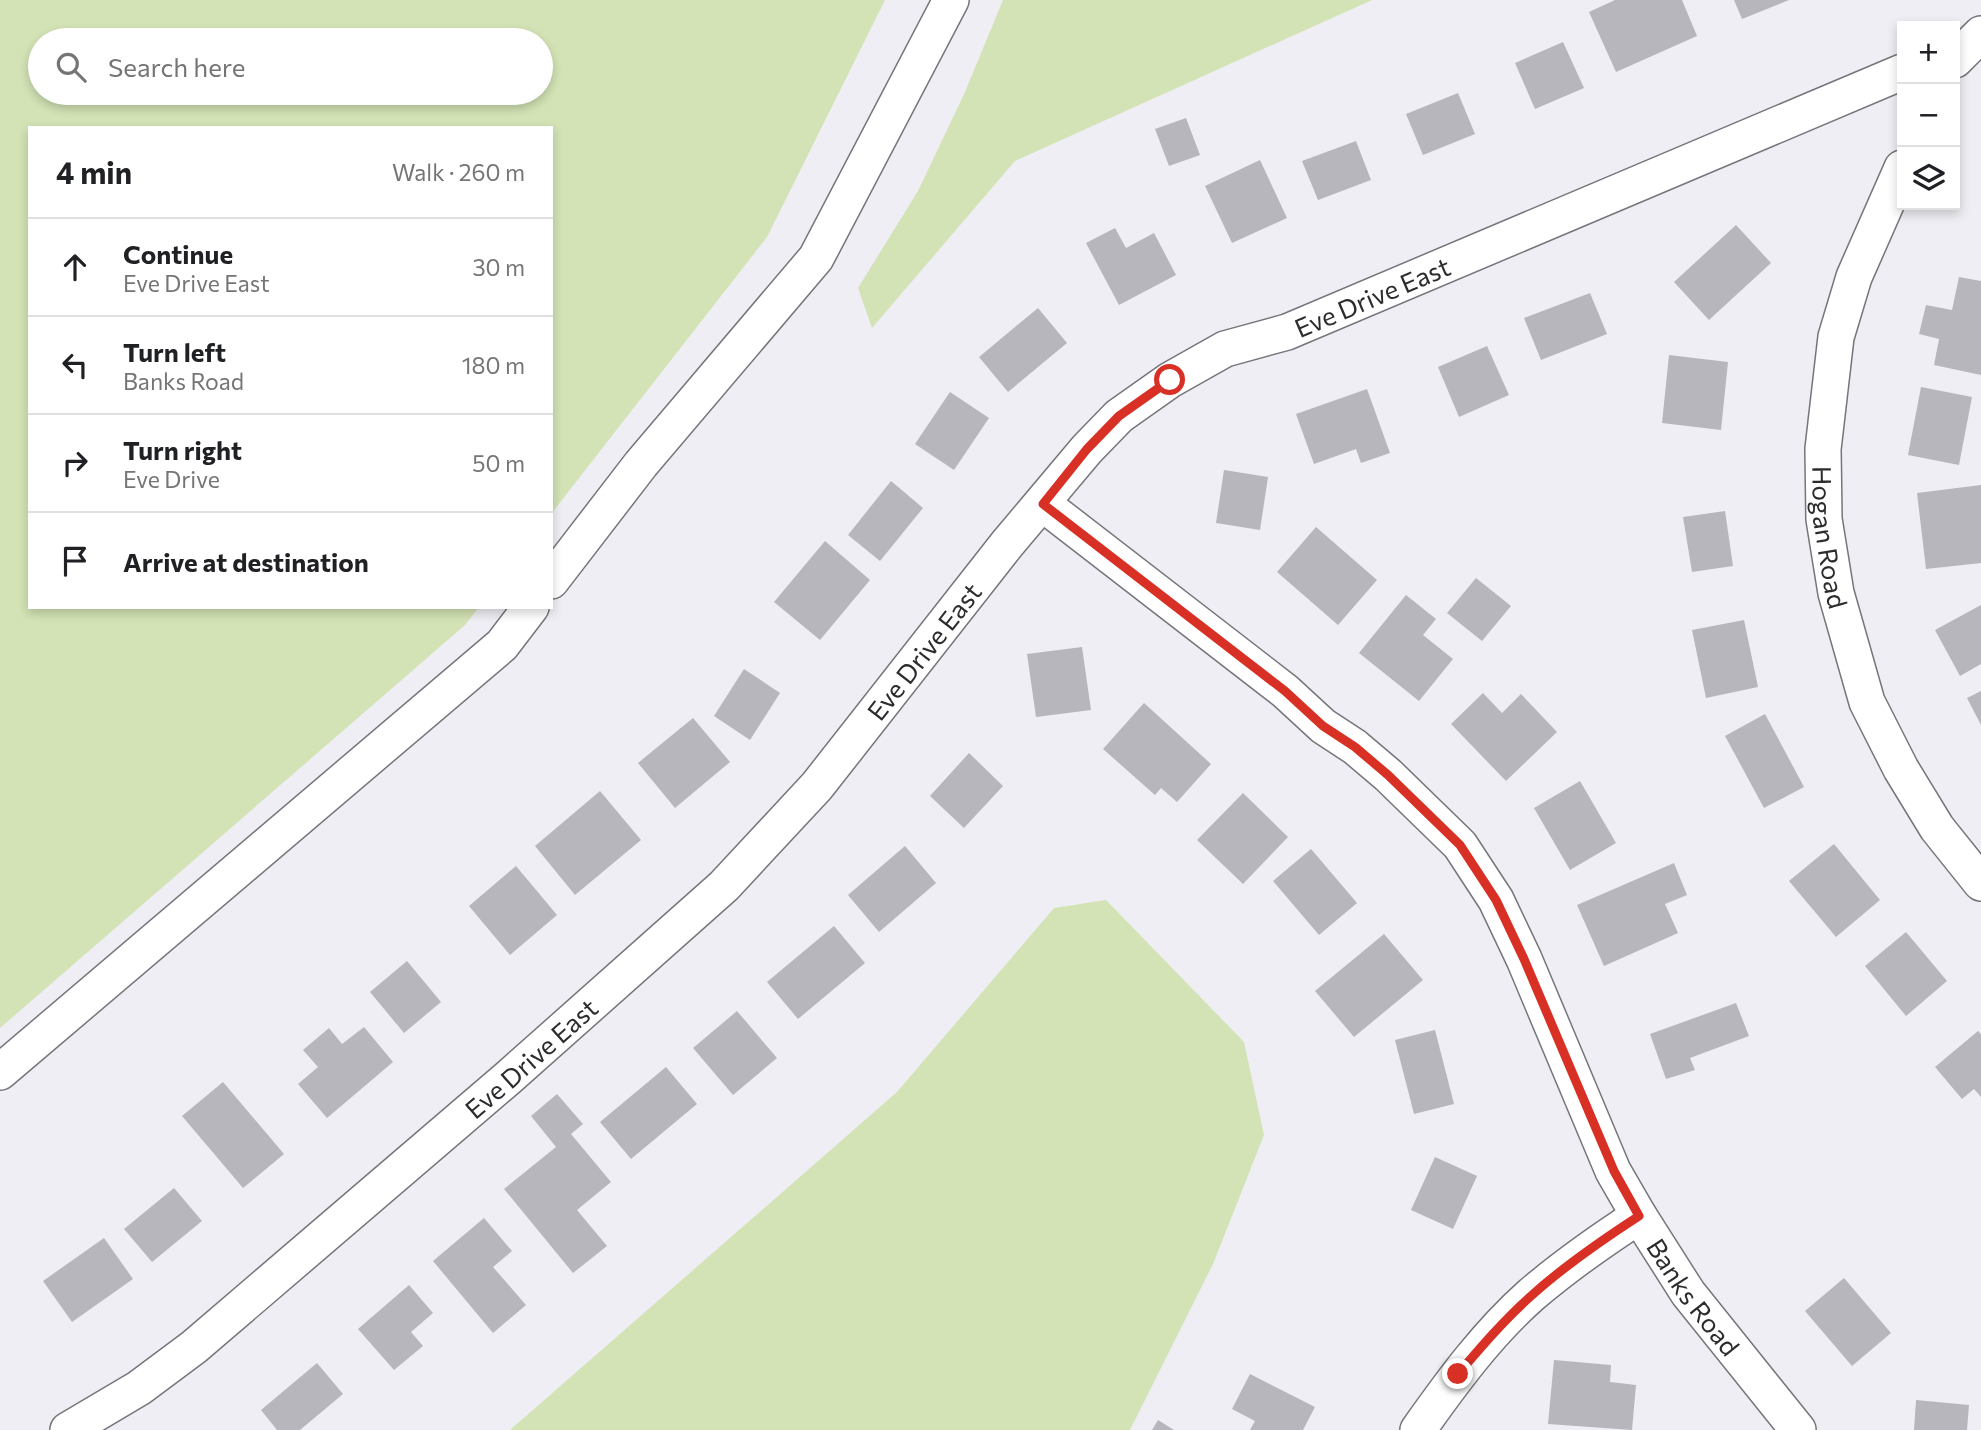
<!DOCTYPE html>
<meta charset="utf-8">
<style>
:root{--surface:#fff;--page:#f6f6f6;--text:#202124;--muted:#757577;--line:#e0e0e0}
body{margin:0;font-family:Commissioner,sans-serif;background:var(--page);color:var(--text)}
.controls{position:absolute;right:21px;top:21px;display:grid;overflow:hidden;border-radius:0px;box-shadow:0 4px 10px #0003}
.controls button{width:63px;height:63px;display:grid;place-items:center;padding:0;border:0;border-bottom:2px solid var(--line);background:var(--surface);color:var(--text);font:35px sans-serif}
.stop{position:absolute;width:21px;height:21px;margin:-16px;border:5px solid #d93025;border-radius:50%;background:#fff}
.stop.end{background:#d93025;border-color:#fff;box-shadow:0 2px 7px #0008}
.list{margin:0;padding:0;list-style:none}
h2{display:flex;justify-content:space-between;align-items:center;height:91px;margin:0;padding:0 28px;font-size:30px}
h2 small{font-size:23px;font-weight:400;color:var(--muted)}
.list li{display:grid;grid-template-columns:46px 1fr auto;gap:21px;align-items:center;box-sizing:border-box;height:98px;padding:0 28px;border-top:2px solid var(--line)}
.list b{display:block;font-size:26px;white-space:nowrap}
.list p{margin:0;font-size:23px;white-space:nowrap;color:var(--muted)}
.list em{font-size:23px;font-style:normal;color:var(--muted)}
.icon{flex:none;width:38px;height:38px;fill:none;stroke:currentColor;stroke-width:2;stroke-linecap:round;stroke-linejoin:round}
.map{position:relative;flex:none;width:1981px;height:1430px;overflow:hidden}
.search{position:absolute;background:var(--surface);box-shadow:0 4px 10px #0003;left:28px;top:28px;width:525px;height:77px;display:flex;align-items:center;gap:18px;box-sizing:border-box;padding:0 24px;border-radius:38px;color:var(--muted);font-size:26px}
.panel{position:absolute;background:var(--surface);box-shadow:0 4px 10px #0003;left:28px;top:126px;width:525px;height:483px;border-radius:0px}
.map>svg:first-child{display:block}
.green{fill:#d3e3b5;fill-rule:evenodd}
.building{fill:#b6b6bc}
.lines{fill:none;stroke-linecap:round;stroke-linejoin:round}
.minor-casing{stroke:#75757b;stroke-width:38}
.minor{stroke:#fff;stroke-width:35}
.route{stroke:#d93025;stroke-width:9}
.labels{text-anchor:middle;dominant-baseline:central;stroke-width:5;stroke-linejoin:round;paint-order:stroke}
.street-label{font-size:26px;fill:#2c2c2f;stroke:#eeeef4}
</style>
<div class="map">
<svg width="1981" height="1430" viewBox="0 0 1981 1430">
<rect width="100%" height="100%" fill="#eeeef4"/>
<g class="green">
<path d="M0,0H885L767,237L551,514V128H30V607H479L465,625L0,1028ZM541,40V93H40V40Z"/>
<path d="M1003,0H1372L1015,161L872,328L858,288L918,191L965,92Z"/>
<path d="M1106,900L1244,1042L1264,1135L1213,1264L1130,1430H510L897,1092L1054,908Z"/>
</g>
<g class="building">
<path d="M1615,0H1682L1697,36L1616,72L1589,12Z"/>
<path d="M1734,0H1789L1742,19Z"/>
<path d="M1563,42L1584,88L1535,109L1515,63Z"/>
<path d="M1458,93L1475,134L1423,155L1406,114Z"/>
<path d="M1186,118L1200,155L1169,166L1155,129Z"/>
<path d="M1356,141L1371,180L1318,200L1302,161Z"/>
<path d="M1260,160L1287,218L1232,243L1205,186Z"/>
<path d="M1736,225L1771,263L1709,320L1674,282Z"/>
<path d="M1115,228L1126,248L1154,233L1176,275L1119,305L1086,243Z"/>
<path d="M1959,277L1981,281V375L1934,365L1939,339L1919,334L1926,305L1952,310Z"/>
<path d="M1590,293L1607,334L1541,360L1524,318Z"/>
<path d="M1038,308L1067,343L1008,392L979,357Z"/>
<path d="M1487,346L1509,395L1459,417L1438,367Z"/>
<path d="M1669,355L1728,362L1721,430L1662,423Z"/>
<path d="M1921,387L1972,397L1959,465L1908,455Z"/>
<path d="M1367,389L1390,453L1361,463L1356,449L1314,464L1296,414Z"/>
<path d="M950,392L989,418L954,470L915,444Z"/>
<path d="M1224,470L1268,477L1260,530L1216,523Z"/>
<path d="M891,481L923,508L880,561L848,535Z"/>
<path d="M1981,485V563L1926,569L1917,493Z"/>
<path d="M1725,511L1733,566L1692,572L1683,517Z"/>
<path d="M1316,527L1377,580L1338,625L1277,572Z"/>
<path d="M825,541L870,580L820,640L774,602Z"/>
<path d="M1476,578L1511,606L1482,641L1447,613Z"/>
<path d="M1406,595L1436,619L1423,635L1453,659L1419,701L1359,653Z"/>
<path d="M1981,605V664L1960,676L1935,630Z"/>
<path d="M1744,620L1758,687L1706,698L1692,630Z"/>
<path d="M1082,647L1091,710L1036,717L1027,654Z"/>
<path d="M744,669L780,693L750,740L714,716Z"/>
<path d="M1981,691V725L1967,698Z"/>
<path d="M1483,693L1502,713L1521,694L1557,732L1506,781L1451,724Z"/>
<path d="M1144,703L1211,764L1177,802L1161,788L1155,795L1103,749Z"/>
<path d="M1765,714L1804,787L1764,808L1725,736Z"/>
<path d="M693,718L730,762L675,808L638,763Z"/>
<path d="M969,753L1003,786L964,828L930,796Z"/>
<path d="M1580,781L1616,843L1570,870L1534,808Z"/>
<path d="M600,791L641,840L575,895L535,846Z"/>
<path d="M1243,793L1288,837L1243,884L1197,840Z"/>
<path d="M1834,844L1880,900L1836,937L1789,881Z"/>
<path d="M905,846L936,883L879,932L848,895Z"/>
<path d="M1311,849L1357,903L1319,935L1273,881Z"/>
<path d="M1674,863L1687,895L1665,904L1678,933L1604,966L1577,905Z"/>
<path d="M516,866L557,915L510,955L469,906Z"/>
<path d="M834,926L865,963L798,1019L767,982Z"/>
<path d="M1906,932L1947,981L1906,1016L1865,966Z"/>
<path d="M1384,934L1423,980L1354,1037L1315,991Z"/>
<path d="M407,961L441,1002L404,1033L370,992Z"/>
<path d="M1736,1003L1749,1036L1690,1058L1695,1070L1666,1079L1650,1034Z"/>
<path d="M737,1011L777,1058L733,1095L693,1048Z"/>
<path d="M364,1027L393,1062L327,1118L298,1084L318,1067L303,1050L329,1028L342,1044Z"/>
<path d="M1435,1030L1454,1104L1414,1114L1395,1040Z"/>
<path d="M1978,1031L1981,1034V1097L1974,1089L1962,1099L1935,1067Z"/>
<path d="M666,1067L697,1104L631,1159L600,1122Z"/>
<path d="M223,1082L284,1154L243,1188L182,1116Z"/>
<path d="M557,1094L583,1124L571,1134L611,1182L577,1210L607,1246L573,1273L504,1189L556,1147L531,1116Z"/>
<path d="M1435,1157L1477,1176L1453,1229L1411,1210Z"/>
<path d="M174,1188L202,1221L152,1262L124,1229Z"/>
<path d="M484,1218L512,1251L493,1267L526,1305L493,1333L433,1261Z"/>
<path d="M104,1238L133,1279L72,1322L43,1281Z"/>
<path d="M1844,1278L1891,1333L1852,1366L1805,1311Z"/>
<path d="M409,1285L433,1313L411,1332L423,1346L394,1370L358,1329Z"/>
<path d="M1554,1360L1611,1365L1610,1382L1636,1385L1632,1430L1548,1424Z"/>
<path d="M317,1363L343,1394L300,1430H277L261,1410Z"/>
<path d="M1250,1374L1315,1407L1303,1430H1250L1255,1421L1232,1409Z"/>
<path d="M1916,1400L1969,1405L1967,1430H1914Z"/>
<path d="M1158,1420L1174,1430H1152Z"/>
</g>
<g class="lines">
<g class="minor-casing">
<g id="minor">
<path d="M1955,60L1981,34"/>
<path id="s1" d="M1902,168L1854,277L1836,337L1823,449L1824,519L1836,593L1867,702L1901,769L1937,828L1981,883"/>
<path id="s2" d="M1043,504L1285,691L1323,726L1355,747L1388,775L1460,845L1496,900L1524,959L1613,1171L1639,1216L1688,1293L1798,1430"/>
<path d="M551,581L641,464L816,258L951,0"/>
<path d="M0,1072L502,645L531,607"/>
<path id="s3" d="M68,1430L139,1388L194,1347L508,1078L724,886L817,786L1007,544L1087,449L1119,416L1170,380L1225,349L1287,332L1902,72"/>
<path d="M1418,1430C1452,1382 1487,1334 1531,1295C1565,1266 1602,1240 1639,1216"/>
</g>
</g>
<use href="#minor" class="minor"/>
</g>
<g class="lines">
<path class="route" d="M1170,380L1119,416L1087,449L1043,504L1285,691L1323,726L1355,747L1388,775L1460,845L1496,900L1524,959L1614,1171L1639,1216C1602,1240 1564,1266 1531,1296C1504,1320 1481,1347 1458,1374"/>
</g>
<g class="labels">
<g class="street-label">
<text stroke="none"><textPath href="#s3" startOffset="1750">Eve Drive East</textPath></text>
<text stroke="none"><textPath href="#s1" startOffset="383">Hogan Road</textPath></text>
<text stroke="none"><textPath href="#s3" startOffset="1162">Eve Drive East</textPath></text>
<text stroke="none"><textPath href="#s3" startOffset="595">Eve Drive East</textPath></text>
<text stroke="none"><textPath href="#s2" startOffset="1050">Banks Road</textPath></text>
</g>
</g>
</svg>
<div class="controls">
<button>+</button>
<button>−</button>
<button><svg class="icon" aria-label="layers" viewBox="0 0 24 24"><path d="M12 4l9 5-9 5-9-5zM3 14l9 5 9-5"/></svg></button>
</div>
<div class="stop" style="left:1170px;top:380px"></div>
<div class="stop end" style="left:1458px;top:1374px"></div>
<div class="search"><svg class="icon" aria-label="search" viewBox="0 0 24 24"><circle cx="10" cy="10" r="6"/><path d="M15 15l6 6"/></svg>Search here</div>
<section class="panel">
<h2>4 min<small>Walk · 260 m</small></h2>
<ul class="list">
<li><svg class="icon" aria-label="ahead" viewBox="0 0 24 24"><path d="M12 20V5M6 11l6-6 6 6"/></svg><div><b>Continue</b><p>Eve Drive East</p></div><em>30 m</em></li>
<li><svg class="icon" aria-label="left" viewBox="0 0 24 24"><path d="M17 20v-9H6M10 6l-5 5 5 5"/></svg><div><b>Turn left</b><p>Banks Road</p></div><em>180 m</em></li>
<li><svg class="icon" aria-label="right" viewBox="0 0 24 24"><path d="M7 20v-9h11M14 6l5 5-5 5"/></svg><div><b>Turn right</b><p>Eve Drive</p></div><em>50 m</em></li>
<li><svg class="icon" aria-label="arrive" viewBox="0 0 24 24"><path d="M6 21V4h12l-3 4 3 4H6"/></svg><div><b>Arrive at destination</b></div></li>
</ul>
</section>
</div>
